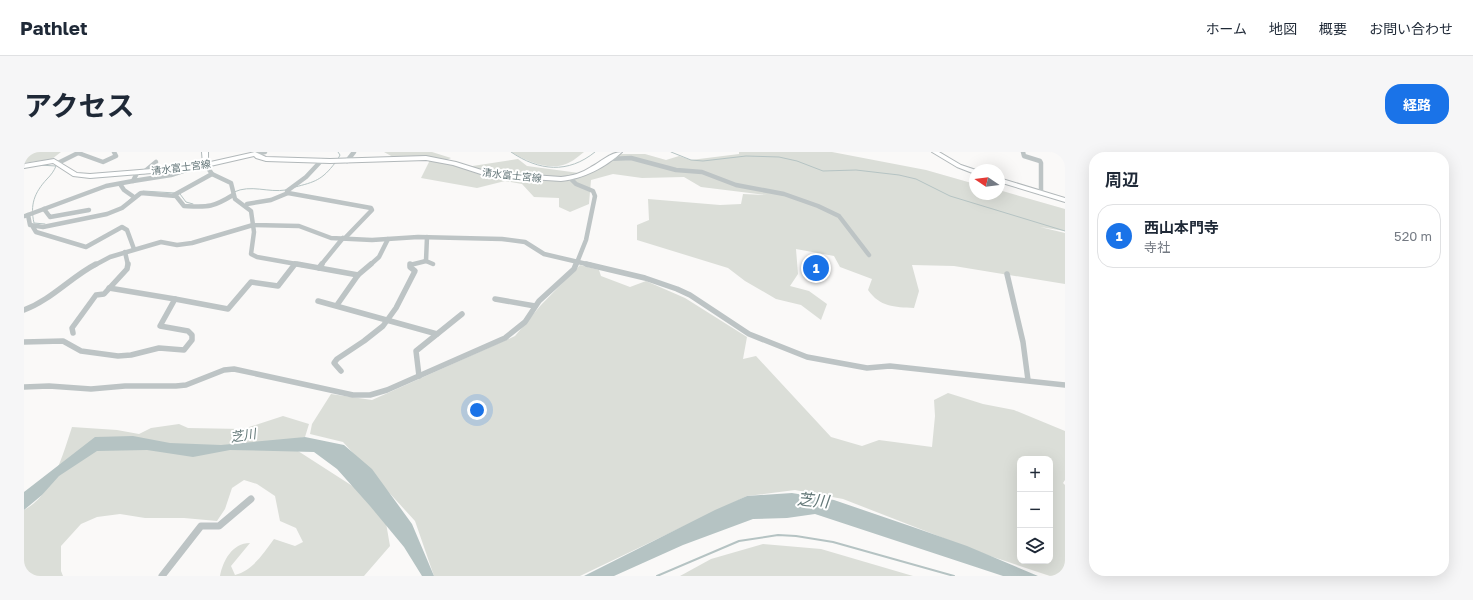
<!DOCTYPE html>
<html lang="ja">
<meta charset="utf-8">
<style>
:root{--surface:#fff;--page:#f6f6f7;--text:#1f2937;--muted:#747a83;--line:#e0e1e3;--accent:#1a73e8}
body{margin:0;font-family:"Golos Text","Noto Sans JP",sans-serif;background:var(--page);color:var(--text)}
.controls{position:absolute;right:12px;bottom:12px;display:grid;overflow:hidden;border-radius:8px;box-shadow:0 4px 16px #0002}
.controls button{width:36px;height:36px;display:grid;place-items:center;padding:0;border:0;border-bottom:1px solid var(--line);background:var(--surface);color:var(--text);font:20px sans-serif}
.compass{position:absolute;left:945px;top:12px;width:36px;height:36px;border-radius:50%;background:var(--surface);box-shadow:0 4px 16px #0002;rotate:283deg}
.you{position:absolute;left:453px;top:258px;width:14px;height:14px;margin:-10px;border:3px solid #fff;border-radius:50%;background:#1a73e8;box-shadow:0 0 0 6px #1a73e833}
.badge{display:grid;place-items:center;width:26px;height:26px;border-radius:50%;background:var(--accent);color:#fff;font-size:13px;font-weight:700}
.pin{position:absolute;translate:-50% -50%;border:2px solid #fff;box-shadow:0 1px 4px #0006}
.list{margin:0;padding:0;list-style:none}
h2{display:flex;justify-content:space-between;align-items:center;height:52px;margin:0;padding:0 16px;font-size:17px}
h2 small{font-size:13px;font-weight:400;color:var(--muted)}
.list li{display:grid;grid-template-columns:26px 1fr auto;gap:12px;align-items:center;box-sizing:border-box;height:64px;margin:0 8px 8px;padding:0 8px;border:1px solid var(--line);border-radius:16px}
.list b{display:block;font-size:15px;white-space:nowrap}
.list p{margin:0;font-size:13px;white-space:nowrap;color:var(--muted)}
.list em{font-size:13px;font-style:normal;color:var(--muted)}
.icon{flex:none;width:22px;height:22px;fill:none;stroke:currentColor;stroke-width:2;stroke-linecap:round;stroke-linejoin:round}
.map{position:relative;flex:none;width:1041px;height:424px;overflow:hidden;border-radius:16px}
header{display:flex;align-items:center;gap:24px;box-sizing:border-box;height:56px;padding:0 20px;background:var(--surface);border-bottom:1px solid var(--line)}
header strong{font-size:19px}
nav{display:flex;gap:22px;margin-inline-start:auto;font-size:14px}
.intro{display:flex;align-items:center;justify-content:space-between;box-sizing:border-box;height:96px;padding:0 24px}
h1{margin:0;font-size:28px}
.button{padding:10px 18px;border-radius:16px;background:var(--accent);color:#fff;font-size:14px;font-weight:700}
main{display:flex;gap:24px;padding:0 24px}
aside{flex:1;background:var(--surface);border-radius:16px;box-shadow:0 4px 16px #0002}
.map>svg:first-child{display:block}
.green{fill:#dbded8;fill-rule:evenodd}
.water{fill:#b5c3c3}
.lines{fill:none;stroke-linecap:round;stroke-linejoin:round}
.stream-far1{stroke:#b5c3c3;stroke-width:1}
.stream{stroke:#b5c3c3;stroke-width:2}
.secondary-casing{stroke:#b0b8ba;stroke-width:2}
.primary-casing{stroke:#b2b8ba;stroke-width:2}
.street-far2{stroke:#bdc4c5;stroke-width:4.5}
.street-far1{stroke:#bdc4c5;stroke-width:5.5}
.street{stroke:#bdc4c5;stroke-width:7}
.secondary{fill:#fff;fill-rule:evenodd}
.primary{fill:#fff;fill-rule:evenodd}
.labels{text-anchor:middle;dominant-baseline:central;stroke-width:4;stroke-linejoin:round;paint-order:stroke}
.far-street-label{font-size:10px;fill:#647679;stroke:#fff}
.water-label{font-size:13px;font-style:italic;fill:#637878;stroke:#fff}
.near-water-label{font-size:16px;font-style:italic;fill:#637878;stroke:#fff}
</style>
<header>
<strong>Pathlet</strong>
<nav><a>ホーム</a><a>地図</a><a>概要</a><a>お問い合わせ</a></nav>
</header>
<div class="intro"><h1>アクセス</h1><a class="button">経路</a></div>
<main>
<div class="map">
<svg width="1041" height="424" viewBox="0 0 1041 424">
<rect width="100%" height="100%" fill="#faf9f8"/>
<g class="green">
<path d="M0,0H37L28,7L0,11Z"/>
<path d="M360,0H408L427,6L423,8L398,4L369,5Z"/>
<path d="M487,0H560C555,4 548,10 542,12C525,19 502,9 487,0Z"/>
<path d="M715,0H808L902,18L951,32V42H975V38L1041,57V79L1016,75L1041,81V132L930,114L888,113L895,139L890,156C870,155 856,155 844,138L848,127L816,115L810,104L772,97L774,122L766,134L785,139L803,152L797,168L777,153L752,147L721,129L704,116L613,88V73L625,68L624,47L696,53L717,52L719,42L743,43L677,35L660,25L618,26L589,22L567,28L565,52L546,60L535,55V46L510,45L498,32L481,29L453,36L397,26L406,8L442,15L494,7L503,14L555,21L581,12L595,2H621L642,8L655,4L667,8L715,2Z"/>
<path d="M556,113L575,118L577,124L606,135L622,129L661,146L723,185L719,207L732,204L807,285L838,294L855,288L908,295L911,264L910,248L924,241L959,252L990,258L1041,279V328L1039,331L1041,333V424H1026L963,403L819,347L771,338L723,344L556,424H410L391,369L319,290L286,282L288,272L307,242L348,248L491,184L517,153ZM996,307H1026V409H996Z"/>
<path d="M259,264L285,272L281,285L225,297L274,299L330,335L362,371L366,394L340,424H196C199,409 208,391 226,391L207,414L211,423C229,418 239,402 250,387L271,394L279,390L272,376L256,369L251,344L233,332L220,328L208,336L201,357L193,369L160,366H121L96,362L73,365L57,372L37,394V419L39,424H0V358C28,344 39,302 48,275L93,278L115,282L127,276L155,272L164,276L219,277Z"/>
<path d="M739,392L797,397L889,424H656L687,407Z"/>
</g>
<g class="water">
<path d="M109,284L146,291L197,293L281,285L320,293L348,317L388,372L410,424H398L380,395L346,354L313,317L290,300L206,298L169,305L123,298L73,299L35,324L18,343L0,358V340L71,285Z"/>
<path d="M768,341L810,348L886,374L943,394L1014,424H979L791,362L763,366L729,367L659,393L590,424H560L691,358L723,344Z"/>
</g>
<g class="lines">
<g class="stream-far1">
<path d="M314,0L316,3L314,7"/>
<path d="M487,0C515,19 544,22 571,0"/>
<path d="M647,0L667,8L679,9L722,4L755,5L773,9L799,19L832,18L875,23L892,27L926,44L1041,79"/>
<path d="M15,13L32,14C30,19 27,23 23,27C10,41 6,53 10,71L21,72"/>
<path d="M0,16L6,15"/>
<path d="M271,35C291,30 298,28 311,11"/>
<path d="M119,39L151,41"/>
<path d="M210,40C227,32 244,41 262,38"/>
<path d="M156,42L162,50L169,52"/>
<path d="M103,50L115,40"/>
</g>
<path class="stream" d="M633,424L715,389L754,383L772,384L809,390L930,424"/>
<g class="secondary-casing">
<path id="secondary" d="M178,0H184V14L179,13Z"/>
</g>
<g class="primary-casing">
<g id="primary">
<path d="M231,0L242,5L306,7L402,4L432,10L464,20L537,25C548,24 558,21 567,15C577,10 586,0 598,0C582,15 559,27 537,29L463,24L429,13L402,8L306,11L242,9L232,6L230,4L182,15L153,19L66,26L49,24L29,11L0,16V12L30,7L53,21L66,22L153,15L182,11Z"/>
<path d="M908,0H915L937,13L952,18L951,22L933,15Z"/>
<path d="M975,26L1041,46V50L975,30Z"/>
</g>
</g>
<g class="street-far2">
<path d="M999,0L1000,4L1016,9L1017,11V41"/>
<path d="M1037,0L1041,1"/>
<path d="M54,1L79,10L92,4L90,0"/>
<path d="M231,2L241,0"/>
<path d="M584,7L607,6L652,18L678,20L712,33L760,42L794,54L815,64L845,103"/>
<path d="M323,9L330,0"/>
<path d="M34,11L56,0"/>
<path d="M182,13L188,22L207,31L211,47L227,59L229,73L275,74L307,86L348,88L394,85L478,87L501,90L520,102L567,113"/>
<path d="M120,20L132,10"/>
<path d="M547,27L552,32L569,39L571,44L562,88L552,113"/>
<path d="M109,29L147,23L171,15"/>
<path d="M96,32L100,38L110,45"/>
<path d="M264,41L347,56L348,58L321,86"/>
<path d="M150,43L188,22"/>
<path d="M223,52L247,48L264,41L263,39L282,25L297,9"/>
<path d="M20,57L26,65L65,58"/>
<path d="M4,63L6,73L19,75L83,62L98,56L117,41L152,44L160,54C184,55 188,56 209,43"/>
<path d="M1,64L82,34L109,29L113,21"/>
<path d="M9,75L12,80L62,95L98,75L103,78L110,97"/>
<path d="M403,85L402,109L409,112"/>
<path d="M101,100L104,113"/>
<path d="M71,113L86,105L137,90L153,93L168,91L229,73L230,80L227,102L233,105L278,113"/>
<path d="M297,113L319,86"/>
<path d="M346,113L355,105L364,87"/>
<path d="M386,113L402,109"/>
</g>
<g class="street-far1">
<path d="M273,112L334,123"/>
<path d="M562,112L621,126L653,137L666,143L725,182L783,205L843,216L866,214L1041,233"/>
<path d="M295,116L298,112"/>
<path d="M983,122L999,190L1004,228"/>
<path d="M151,147L204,157L227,130L254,134L271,112"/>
<path d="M471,147L511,154"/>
<path d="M294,149L413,182"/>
<path d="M313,153L334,123L347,112"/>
<path d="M0,158C27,148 47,125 72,112"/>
<path d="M49,181L48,176L72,143L80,142L103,117L104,112"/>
<path d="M0,190L39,189L57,199L94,204L107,203L135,196L160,198L168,188V183L164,179L136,174L151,147L85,136"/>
<path d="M317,219L310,211L313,207L340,189L359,174L372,156L391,119L386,115V112"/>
<path d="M395,224L392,199L438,162"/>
<path d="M0,235L25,234L67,237L101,234H152L162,233L200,218L210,217L329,243H346L363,238L481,186L501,170L515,149L550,117L552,112"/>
</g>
<path class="street" d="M138,424L177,374H195L227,347"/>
<use href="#secondary" class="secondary"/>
<use href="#primary" class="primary"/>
</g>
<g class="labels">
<g class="far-street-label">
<text transform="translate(157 15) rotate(-7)">清水富士宮線</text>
<text transform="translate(488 23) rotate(6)">清水富士宮線</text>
</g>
<g class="water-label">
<text transform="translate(219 283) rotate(-9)">芝川</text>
</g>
<g class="near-water-label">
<text transform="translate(789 348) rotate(5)">芝川</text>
</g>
</g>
</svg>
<div class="controls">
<button>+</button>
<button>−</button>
<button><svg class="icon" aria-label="layers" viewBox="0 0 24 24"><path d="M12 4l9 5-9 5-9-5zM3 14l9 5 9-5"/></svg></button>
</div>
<svg class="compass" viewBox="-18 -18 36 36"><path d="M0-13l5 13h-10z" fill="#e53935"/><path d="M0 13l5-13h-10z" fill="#747a83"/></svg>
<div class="you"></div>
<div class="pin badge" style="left:792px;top:116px">1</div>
</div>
<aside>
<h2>周辺<small></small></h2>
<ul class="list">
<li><span class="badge">1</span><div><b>西山本門寺</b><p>寺社</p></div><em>520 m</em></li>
</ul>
</aside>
</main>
